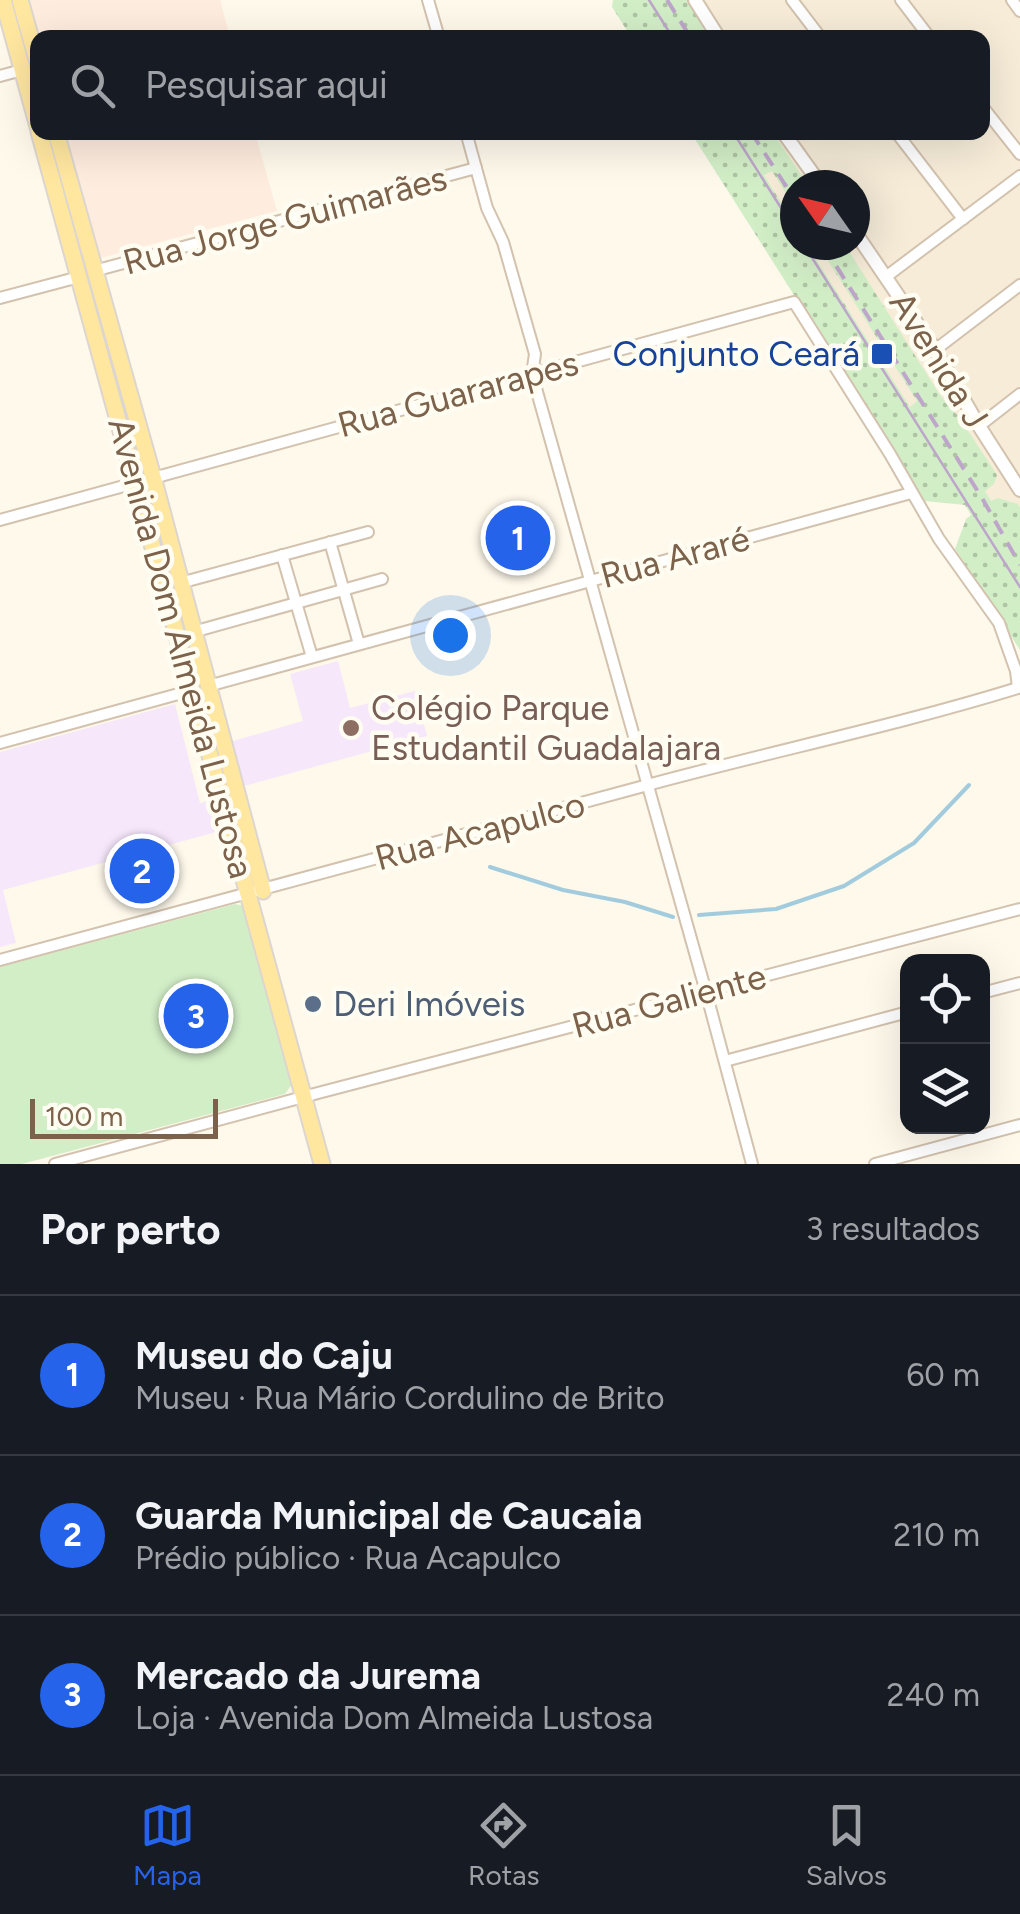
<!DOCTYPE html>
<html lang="pt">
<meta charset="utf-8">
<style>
:root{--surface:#171b24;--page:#242831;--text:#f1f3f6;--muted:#9ea1a6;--line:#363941;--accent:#2563eb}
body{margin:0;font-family:Figtree,sans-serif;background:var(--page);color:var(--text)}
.controls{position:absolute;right:30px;bottom:30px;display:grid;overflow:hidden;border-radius:20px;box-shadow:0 10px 40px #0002}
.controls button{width:90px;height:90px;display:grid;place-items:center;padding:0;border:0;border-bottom:2px solid var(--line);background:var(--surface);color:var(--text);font:50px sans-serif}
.compass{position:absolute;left:780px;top:170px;width:90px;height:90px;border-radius:50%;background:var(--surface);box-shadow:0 10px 40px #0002;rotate:304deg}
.scale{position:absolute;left:30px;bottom:25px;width:188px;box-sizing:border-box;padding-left:10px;border:5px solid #7c624a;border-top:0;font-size:28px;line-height:35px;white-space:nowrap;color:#7c624a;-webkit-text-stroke:8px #fffcf2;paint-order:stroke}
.you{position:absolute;left:450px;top:635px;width:35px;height:35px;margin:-25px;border:8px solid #fff;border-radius:50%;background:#1a73e8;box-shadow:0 0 0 15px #1a73e833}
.badge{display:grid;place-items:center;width:65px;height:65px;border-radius:50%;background:var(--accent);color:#fff;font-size:32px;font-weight:700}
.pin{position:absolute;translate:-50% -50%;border:5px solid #fff;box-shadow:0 2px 10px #0006}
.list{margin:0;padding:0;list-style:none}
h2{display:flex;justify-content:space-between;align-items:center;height:130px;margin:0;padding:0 40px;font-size:42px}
h2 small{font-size:32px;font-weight:400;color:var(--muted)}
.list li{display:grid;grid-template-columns:65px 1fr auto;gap:30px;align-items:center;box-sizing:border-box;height:160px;padding:0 40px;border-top:2px solid var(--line)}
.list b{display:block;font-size:38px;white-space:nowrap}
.list p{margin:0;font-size:32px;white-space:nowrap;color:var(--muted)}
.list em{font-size:32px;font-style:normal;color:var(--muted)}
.icon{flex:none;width:55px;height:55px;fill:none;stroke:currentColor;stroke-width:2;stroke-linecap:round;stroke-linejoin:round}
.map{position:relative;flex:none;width:1020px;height:1164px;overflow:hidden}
.search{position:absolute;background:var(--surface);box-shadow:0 10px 40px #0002;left:30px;right:30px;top:30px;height:110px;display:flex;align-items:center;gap:25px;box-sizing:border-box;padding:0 35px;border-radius:20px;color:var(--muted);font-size:38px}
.sheet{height:610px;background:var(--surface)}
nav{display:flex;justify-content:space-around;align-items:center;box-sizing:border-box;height:140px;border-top:2px solid var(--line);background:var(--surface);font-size:28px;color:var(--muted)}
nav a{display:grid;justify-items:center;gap:5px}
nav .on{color:var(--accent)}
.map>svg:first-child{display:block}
.residential{fill:#f6ecd8}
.commercial{fill:#feecde}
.education{fill:#f6e7fb}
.grass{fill:url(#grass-dots)}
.green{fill:#d2eec7}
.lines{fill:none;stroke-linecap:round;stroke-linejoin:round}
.stream{stroke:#a2ccdd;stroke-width:4}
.minor-casing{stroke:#d2c2ae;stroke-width:14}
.tertiary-casing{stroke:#d2c2ae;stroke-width:16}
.primary-casing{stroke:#ddd6d0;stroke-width:19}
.minor{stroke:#fff;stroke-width:10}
.tertiary{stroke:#fff;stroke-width:12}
.primary{stroke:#ffe7a0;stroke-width:15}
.tram{stroke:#bea6ca;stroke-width:2.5}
.rail{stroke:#bea6ca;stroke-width:4;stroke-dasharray:15 10;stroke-linecap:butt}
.transit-dot{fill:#1a4fb4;stroke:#fffcf2;stroke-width:4}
.education-dot{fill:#8d6e63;stroke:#fffcf2;stroke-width:4}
.service-dot{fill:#5c6f8a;stroke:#fffcf2;stroke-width:4}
.labels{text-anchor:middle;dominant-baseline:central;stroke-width:9;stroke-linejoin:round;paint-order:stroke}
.street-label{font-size:35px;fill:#7c624a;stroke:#fffcf2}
.transit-label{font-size:35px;fill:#164399;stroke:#fffcf2;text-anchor:end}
.education-label{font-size:35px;fill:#785e54;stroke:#fffcf2;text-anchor:start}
.service-label{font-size:35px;fill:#4e5e75;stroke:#fffcf2;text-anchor:start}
</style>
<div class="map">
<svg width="1020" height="1164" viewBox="0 0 1020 1164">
<defs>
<pattern id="grass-dots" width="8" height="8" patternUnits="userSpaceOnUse" patternTransform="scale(2.5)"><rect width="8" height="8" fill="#d2eec7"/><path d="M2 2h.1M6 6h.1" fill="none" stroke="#afc4a4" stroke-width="1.8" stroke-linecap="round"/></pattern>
</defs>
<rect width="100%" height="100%" fill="#fef9eb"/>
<path class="residential" d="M649,0H1020V587L804,245H855V185H795V230L733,133L982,132V38L673,37Z"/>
<g class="commercial">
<path d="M28,0H220L230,37H39Z"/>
<path d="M65,133H255L277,211L100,258Z"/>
</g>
<g class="education">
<path d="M338,661L350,708L415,691L427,736L244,786L233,741L303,721L290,674Z"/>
<path d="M175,704L200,803L212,800L220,831L3,890L16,943L0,947V752Z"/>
</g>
<g class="grass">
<path d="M613,0H690L713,37H631L612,7Z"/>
<path d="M691,133H773L808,185H795V208L772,171L764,175L795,225V245H807L910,407L917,401L818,245H845L940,395L959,417L997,475L994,484L985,491L991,501L998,498L1018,504L1020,508V650L955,549L966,519L971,515L965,505L925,501Z"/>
</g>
<path class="green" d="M235,904L245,906L293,1083L285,1094L22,1164H0V967Z"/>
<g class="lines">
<g class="stream">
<path d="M490,867L563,890L625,902L673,917"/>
<path d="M699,915L776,909L844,886L914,843L969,785"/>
</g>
<g class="minor-casing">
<g id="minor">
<path d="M428,0L439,38"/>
<path d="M792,0L821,38"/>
<path d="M901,0L930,38"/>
<path d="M1012,0L1020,11"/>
<path d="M0,76L22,70"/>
<path d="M982,106L1020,154"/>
<path d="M466,132L487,208L503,242L535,354L532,374L706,992L752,1164"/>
<path d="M896,132L963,219"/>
<path d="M94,271L476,168"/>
<path d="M887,276L1020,176"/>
<path d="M0,298L79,277"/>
<path d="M935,350L1020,285"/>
<path d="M979,426L1020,394"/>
<path d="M0,520L794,302L890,454L939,539L999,623L1016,671L1018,688C895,726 768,752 644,786C429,844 215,904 0,960"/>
<path d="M330,542L359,644"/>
<path d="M282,555L312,657"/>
<path d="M180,583L368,532"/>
<path d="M193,632L382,579"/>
<path d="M208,686L911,493"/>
<path d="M0,743L193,690"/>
<path d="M982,993L1020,983"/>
<path d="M725,1061L908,1012"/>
<path d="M55,1164L318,1093L1020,909"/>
<path d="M875,1164L1020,1125"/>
</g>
</g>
<g class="tertiary-casing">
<g id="tertiary">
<path d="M695,0L719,38"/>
<path d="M783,132L821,185"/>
<path d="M855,232L935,350L979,426L1020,490"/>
</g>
</g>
<g class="primary-casing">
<g id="primary">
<path d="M3,0L38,127"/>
<path d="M20,0L38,64"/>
<path d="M39,132L322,1164"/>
<path d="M56,132L153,477L263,891"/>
</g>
</g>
<use href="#minor" class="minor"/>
<use href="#tertiary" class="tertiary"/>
<use href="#primary" class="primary"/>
<g class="tram">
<path d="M649,0L673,38"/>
<path d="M733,132L795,230"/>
<path d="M804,245L1020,587"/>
</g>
<g class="rail">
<path d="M667,0L691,38"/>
<path d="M751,132L795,200"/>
<path d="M823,245L982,498L1020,565"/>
</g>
</g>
<rect class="transit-dot" x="870" y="342" width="24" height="24" rx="5"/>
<circle class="education-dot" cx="351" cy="728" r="10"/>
<circle class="service-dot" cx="313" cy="1004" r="10"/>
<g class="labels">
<g class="street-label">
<text transform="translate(285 220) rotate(-15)">Rua Jorge Guimarães</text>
<text transform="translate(939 360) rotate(58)">Avenida J</text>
<text transform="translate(458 394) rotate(-15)">Rua Guararapes</text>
<text transform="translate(675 557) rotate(-15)">Rua Araré</text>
<text transform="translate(181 648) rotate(75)">Avenida Dom Almeida Lustosa</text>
<text transform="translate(480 831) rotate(-15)">Rua Acapulco</text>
<text transform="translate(669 1001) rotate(-15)">Rua Galiente</text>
</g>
<g class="transit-label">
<text x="860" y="354">Conjunto Ceará</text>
</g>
<g class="education-label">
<text x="371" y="708">Colégio Parque<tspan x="371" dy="40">Estudantil Guadalajara</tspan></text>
</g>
<g class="service-label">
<text x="333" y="1004">Deri Imóveis</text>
</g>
</g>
</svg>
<div class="controls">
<button><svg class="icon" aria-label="locate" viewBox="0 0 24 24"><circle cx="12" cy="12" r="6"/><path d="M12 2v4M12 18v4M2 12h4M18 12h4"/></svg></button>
<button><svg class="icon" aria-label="layers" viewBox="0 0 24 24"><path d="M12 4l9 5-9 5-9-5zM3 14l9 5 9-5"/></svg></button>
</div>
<svg class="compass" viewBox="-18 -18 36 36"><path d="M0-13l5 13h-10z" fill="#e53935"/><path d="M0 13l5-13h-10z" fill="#9ea1a6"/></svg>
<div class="scale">100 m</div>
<div class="you"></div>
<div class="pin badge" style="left:518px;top:538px">1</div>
<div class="pin badge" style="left:142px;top:871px">2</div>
<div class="pin badge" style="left:196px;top:1016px">3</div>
<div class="search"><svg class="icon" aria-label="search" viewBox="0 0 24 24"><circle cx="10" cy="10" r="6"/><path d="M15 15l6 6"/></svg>Pesquisar aqui</div>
</div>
<section class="sheet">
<h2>Por perto<small>3 resultados</small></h2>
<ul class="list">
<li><span class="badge">1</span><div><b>Museu do Caju</b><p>Museu · Rua Mário Cordulino de Brito</p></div><em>60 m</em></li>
<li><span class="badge">2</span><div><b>Guarda Municipal de Caucaia</b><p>Prédio público · Rua Acapulco</p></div><em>210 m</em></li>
<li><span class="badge">3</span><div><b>Mercado da Jurema</b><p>Loja · Avenida Dom Almeida Lustosa</p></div><em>240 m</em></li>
</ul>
</section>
<nav>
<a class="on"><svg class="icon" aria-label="map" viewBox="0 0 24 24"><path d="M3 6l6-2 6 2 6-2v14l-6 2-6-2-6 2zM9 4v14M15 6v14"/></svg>Mapa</a>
<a><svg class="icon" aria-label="directions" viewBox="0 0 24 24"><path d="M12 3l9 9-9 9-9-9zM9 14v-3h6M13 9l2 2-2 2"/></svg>Rotas</a>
<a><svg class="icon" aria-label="saved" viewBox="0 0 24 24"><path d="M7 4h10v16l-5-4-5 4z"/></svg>Salvos</a>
</nav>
